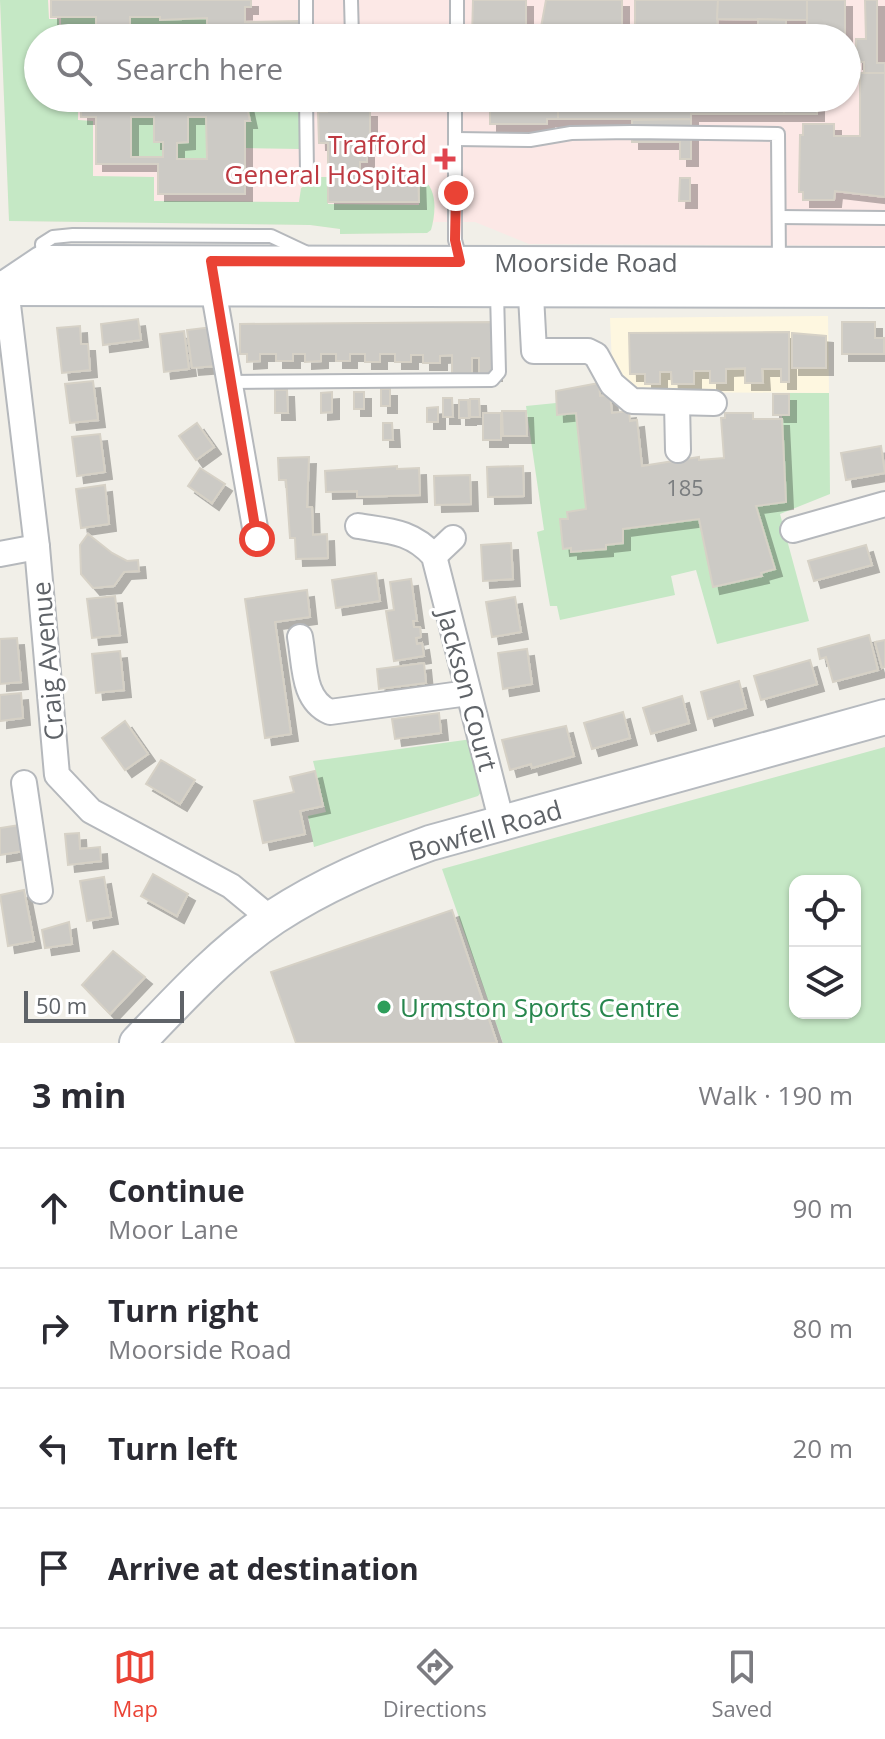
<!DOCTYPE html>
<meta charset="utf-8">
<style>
:root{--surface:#fff;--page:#f7f7f7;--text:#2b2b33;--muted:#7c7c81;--line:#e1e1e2;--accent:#ea4335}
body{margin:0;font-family:"Open Sans",sans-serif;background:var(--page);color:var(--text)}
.controls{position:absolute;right:24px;bottom:24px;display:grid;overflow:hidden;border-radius:16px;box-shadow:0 2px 6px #0004}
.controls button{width:72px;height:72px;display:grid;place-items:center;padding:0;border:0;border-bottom:2px solid var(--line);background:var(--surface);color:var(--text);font:40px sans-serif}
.scale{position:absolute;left:24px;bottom:20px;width:160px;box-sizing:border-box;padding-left:8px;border:4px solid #5f6368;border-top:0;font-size:22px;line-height:28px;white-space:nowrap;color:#5f6368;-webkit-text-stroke:6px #fff;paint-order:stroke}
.stop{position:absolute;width:24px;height:24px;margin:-18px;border:6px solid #ea4335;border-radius:50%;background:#fff}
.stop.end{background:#ea4335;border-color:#fff;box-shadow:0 2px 8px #0008}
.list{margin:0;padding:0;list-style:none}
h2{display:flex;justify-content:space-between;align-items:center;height:104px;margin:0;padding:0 32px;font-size:34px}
h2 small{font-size:26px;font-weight:400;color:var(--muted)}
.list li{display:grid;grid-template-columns:52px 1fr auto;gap:24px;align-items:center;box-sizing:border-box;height:120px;padding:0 32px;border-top:2px solid var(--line)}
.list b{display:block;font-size:30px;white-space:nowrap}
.list p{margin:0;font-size:26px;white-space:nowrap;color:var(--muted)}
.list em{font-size:26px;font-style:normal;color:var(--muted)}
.icon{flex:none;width:44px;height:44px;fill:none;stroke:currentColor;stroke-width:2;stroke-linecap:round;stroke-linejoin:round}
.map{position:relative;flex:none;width:885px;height:1043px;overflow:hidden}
.search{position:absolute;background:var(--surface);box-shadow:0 2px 6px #0004;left:24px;right:24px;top:24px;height:88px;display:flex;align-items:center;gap:20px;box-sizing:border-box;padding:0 28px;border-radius:44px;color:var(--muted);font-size:30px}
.sheet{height:584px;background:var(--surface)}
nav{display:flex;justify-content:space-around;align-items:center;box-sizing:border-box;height:112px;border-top:2px solid var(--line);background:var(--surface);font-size:22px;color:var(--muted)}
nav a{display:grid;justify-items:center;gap:4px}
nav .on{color:var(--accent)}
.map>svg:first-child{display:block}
.commercial{fill:#fef7e0}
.medical{fill:#fce8e6;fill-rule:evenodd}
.green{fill:#c5e8c5;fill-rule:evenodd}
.building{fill:#cccac5;stroke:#d6d1c6;stroke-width:2;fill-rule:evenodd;filter:url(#shadow)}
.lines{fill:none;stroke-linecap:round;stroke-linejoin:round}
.lane-casing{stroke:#b5b8bc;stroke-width:16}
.street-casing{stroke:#b5b8bc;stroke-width:28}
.secondary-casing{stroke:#b6babf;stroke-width:38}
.lane{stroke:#fff;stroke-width:12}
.street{stroke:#fff;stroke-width:24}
.secondary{stroke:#fff;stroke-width:34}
.route{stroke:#ea4335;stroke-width:10}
.health-dot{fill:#e0444e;stroke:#fff;stroke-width:3}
.leisure-dot{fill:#2e9e5b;stroke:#fff;stroke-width:3}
.labels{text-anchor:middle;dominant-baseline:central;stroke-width:6;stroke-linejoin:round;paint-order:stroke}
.number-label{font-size:22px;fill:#7a7d7f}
.health-label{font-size:26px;fill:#be3a42;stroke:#fff;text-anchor:end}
.street-label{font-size:26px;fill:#5f6368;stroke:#fff}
.leisure-label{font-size:26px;fill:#27864d;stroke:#fff;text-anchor:start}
</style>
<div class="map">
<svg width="885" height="1043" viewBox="0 0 885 1043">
<defs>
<filter id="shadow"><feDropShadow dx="7" dy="7" stdDeviation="0" flood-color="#0004"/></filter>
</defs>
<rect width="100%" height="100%" fill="#f1efe8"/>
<path class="commercial" d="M828,316L829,393L651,392L633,388L612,364L610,318Z"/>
<path class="medical" d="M0,0H885V246L529,244L475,222H434L427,233L340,234V229L310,225L9,221ZM38,38H847V98H38Z"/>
<g class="green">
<path d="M0,0H48L49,19H59V38H38V98H59L60,111L78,112V120L93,121V176L154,177V201L299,202L301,188L311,182L313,177H327L328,204L419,205L420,178C438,186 436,213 431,230L427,233L340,234V229L310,225L9,221Z"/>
<path d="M96,17V38H61V18Z"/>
<path d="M130,17L207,18V38H130Z"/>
<path d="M245,98H300V149L245,148V121L250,120Z"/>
<path d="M131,117H154V142H163V157H131Z"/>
<path d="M188,117H206L207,159H177V143L188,142Z"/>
<path d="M790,393H829L830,494L780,514L809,621L717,644L696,570L671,576L675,595L560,620L557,606H550L537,532L544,530L526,406L556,403L557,415L576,413L586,509L567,513L568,519L560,520L563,548L606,549V545L623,543V529L699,519L713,586L761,576V573L775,569L756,506L786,502L782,416H790Z"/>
<path d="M472,739L482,791L478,796L314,847L308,816L326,812L313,761Z"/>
<path d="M885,747V1043H503L442,869ZM795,881H855V1013H795Z"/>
</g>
<g class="building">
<path d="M51,0H251V7H245V22L299,21V38H207V18L160,20V17H130V38H96V17H51Z"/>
<path d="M473,0H526V38H472Z"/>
<path d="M546,0H622V38H539Z"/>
<path d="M635,0H718L717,38H635Z"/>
<path d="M718,0H807V20L717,19Z"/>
<rect x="807" y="0" width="38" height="38"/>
<path d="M865,0H877V63H885V73H864V62H856V39H866Z"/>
<path d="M758,19L786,20V38H758Z"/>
<path d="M860,73H885V197L835,191L834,200H803V192H799L800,135H803V124H834V136H860Z"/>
<path d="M81,98H245L250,121H245V194H158V164H96V117H81ZM131,117H154V142H163V157H131ZM188,117H206L207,159H177V143L188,142Z"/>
<path d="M490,98H567V105H558V119H547V124H490Z"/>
<path d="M567,98H632V101L567,105Z"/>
<path d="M632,98H784V114H691V119H558V105H600V101H632Z"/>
<path d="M784,98L817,100V114H784Z"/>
<path d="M327,100H361V110H370V143H360L361,151H367V162H360V171H418L419,202H328V143H319L318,112H327Z"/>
<path d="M691,119V159H680V142H632V120Z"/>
<path d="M680,178H690V201H679Z"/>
<path d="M138,319L141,340L103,345L101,324Z"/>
<path d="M494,322L495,374H479V358H472V373H452V355L440,356V363H423V355H411V362H395V354H380V362H365V354H350V361H336V354H321V361L305,362V354H293V361H276V354H260V361L247,362V354H240V324Z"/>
<path d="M842,322H875V338H884V354H842Z"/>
<path d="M80,326L81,344H88L90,370L62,373L57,328Z"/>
<path d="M212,327L216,366L192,368L187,330Z"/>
<path d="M184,331L189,369L164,372L160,334Z"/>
<path d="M789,332V382H781V369H762L763,383H745V368L726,369V383H710V371H694V384H672L671,372H660V384H645V374H630L629,333Z"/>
<path d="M792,333L826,336V368H792Z"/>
<path d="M93,381L98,420L70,423L65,384Z"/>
<path d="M599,383L600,396L610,395L612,413L629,411L630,421L637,420L642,466L699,457V460L724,458L721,418H725V413H753V419H782L786,502L756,506L775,569L761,573L762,576L713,587L699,519L623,529V543L606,545V549L571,552V548L563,549L560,519H568L567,512L586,509L576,413L557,415L556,391Z"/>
<rect x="381" y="389" width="9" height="17"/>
<path d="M275,390H287L288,413H275Z"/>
<path d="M332,392V412L321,413V393Z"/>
<rect x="354" y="392" width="10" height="17"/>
<rect x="773" y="394" width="16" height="21"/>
<path d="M443,398H452L453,417H443Z"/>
<path d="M470,399H479L480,417H470Z"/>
<path d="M459,400H468L469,418H459Z"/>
<path d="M438,407V422H427V408Z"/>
<path d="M502,411H526L527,436H503Z"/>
<rect x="483" y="413" width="18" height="27"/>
<path d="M197,423L214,447L196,460L179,436Z"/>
<path d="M383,423H392L393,440H383Z"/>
<path d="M100,434L105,472L77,476L72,437Z"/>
<path d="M881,446L885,473L846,480L841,453Z"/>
<path d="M309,457L307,507H312L313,535L327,534L328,558L296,559L295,538H290L286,480H279L278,458Z"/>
<path d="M397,466V469L419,468L420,495L357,497V491L326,492L325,471Z"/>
<path d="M523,466L524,496L488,497L487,467Z"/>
<path d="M200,468L225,484L212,503L188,486Z"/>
<path d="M470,475L471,504L435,505L434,476Z"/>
<path d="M105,485L109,524L81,528L76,489Z"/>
<path d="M88,534L112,553L127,561L138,560L139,571L124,572L114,586L93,588L81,574L80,545Z"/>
<path d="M511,543L513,579L483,581L481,545Z"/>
<path d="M866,545L872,565L814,581L808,561Z"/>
<path d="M376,573L380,601L336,608L332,580Z"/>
<path d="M411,579L417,621H413L414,627H420L421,637L416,638L417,644L422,643L424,656L394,661L386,611L394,610L390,582Z"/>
<path d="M307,590L310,617L275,622L291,734L265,738L245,599Z"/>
<path d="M115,596L120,635L92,638L87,599Z"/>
<path d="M515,597L521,632L492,637L486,602Z"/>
<path d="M869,635L878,670L833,682L826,657L820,659L818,649Z"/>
<path d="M17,638L21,682L0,684V639Z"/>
<path d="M885,640V667L882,668L875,642Z"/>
<path d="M527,649L532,684L503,689L498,653Z"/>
<path d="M120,651L124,690L96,693L92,654Z"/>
<path d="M810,660L817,684L761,700L754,676Z"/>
<path d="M424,663L426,683L379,689L377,669Z"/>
<path d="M739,681L746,708L708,719L701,692Z"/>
<path d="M21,693L23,718L0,721V695Z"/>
<path d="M682,696L689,723L651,734L643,708Z"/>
<path d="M623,712L630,738L592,749L584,723Z"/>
<path d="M439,713L441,733L395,739L392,719Z"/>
<path d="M125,721L148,754L125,770L102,738Z"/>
<path d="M566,726L574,756L532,768L531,764L510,770L502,740Z"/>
<path d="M161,760L195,780L180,804L146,784Z"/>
<path d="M315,771L323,806L300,811L305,834L263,843L254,801L294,792L290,777Z"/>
<path d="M20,825L24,851L0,855V828Z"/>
<path d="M79,833L80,849L100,847L101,861L68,865L65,834Z"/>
<path d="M153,874L188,894L177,916L141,896Z"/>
<path d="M104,877L111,917L87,921L80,881Z"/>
<path d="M24,890L34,941L8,946L0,895Z"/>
<path d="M452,910L497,1043H296L271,972Z"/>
<path d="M69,922L72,944L45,948L42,930Z"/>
<path d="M113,951L145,977L110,1014L82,985Z"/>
</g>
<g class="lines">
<g class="lane-casing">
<g id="lane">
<path d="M306,0V38"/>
<path d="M351,0L352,38"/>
<path d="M457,38V0"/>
<path d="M306,98L307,174"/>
<path d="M455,98V240L461,262"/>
<path d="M456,139L530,140L571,133L631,132L778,134L779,263"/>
<path d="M779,217L885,218"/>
<path d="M43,261L42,244L53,237L73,235L271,236L305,252"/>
<path d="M229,382L492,380L499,372L497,293"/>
</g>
</g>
<g class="street-casing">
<g id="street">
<path d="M530,277L534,351H588L596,355L612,384L632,401L714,403"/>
<path d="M6,288L37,547L57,775L91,811L231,886L271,919"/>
<path d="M213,288L257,539"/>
<path d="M677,403L678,450"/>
<path d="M358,526C389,531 412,531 434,556L502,823"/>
<path d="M793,530L885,504"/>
<path d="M0,554L37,547"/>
<path d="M434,556L453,538"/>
<path d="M300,637C305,664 302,700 330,712L468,693"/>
<path d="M24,783L40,891"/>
</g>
</g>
<g class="secondary-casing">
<g id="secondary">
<path d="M4,288L885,290"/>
<path d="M6,288L43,263L885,265"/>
<path d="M137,1043C179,999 223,951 274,917C323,885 375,863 430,843L885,717"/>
</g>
</g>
<use href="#lane" class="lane"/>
<use href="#street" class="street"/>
<use href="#secondary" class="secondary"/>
</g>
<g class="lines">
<path class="route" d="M257,539L211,261L460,262L455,240L456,193"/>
</g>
<path class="health-dot" d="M441 147h8v8h8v8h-8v8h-8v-8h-8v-8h8z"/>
<circle class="leisure-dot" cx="384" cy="1007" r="8"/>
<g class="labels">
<g class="number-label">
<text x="685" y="487">185</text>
</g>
<g class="health-label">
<text x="427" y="144">Trafford<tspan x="427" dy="30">General Hospital</tspan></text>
</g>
<g class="street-label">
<text x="586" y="262">Moorside Road</text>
<text transform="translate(47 661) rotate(-95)">Craig Avenue</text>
<text transform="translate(468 690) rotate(75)">Jackson Court</text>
<text transform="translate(485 830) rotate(-16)">Bowfell Road</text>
</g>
<g class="leisure-label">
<text x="400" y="1007">Urmston Sports Centre</text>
</g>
</g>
</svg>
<div class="controls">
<button><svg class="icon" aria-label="locate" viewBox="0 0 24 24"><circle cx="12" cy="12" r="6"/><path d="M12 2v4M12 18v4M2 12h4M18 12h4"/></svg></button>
<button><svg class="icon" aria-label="layers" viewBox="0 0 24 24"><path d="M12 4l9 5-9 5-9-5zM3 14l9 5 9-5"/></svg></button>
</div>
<div class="scale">50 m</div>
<div class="stop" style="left:257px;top:539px"></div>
<div class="stop end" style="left:456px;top:193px"></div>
<div class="search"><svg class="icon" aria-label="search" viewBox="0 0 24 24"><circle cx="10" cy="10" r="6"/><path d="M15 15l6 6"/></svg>Search here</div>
</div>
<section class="sheet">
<h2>3 min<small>Walk · 190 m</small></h2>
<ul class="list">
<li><svg class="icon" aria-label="ahead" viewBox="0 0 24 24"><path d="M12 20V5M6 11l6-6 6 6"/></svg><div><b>Continue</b><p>Moor Lane</p></div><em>90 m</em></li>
<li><svg class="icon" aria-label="right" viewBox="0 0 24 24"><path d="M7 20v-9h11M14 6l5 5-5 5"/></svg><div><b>Turn right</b><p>Moorside Road</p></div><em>80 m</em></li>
<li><svg class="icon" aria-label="left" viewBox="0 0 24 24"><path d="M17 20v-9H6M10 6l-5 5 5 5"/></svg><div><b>Turn left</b></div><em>20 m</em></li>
<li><svg class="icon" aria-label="arrive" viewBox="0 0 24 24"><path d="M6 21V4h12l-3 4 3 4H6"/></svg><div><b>Arrive at destination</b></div></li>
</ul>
</section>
<nav>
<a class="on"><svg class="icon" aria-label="map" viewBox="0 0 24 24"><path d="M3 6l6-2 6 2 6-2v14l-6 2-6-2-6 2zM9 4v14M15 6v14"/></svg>Map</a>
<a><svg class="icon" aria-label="directions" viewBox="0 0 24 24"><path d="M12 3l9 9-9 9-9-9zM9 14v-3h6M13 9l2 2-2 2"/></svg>Directions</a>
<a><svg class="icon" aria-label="saved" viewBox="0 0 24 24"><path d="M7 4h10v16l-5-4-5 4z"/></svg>Saved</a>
</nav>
